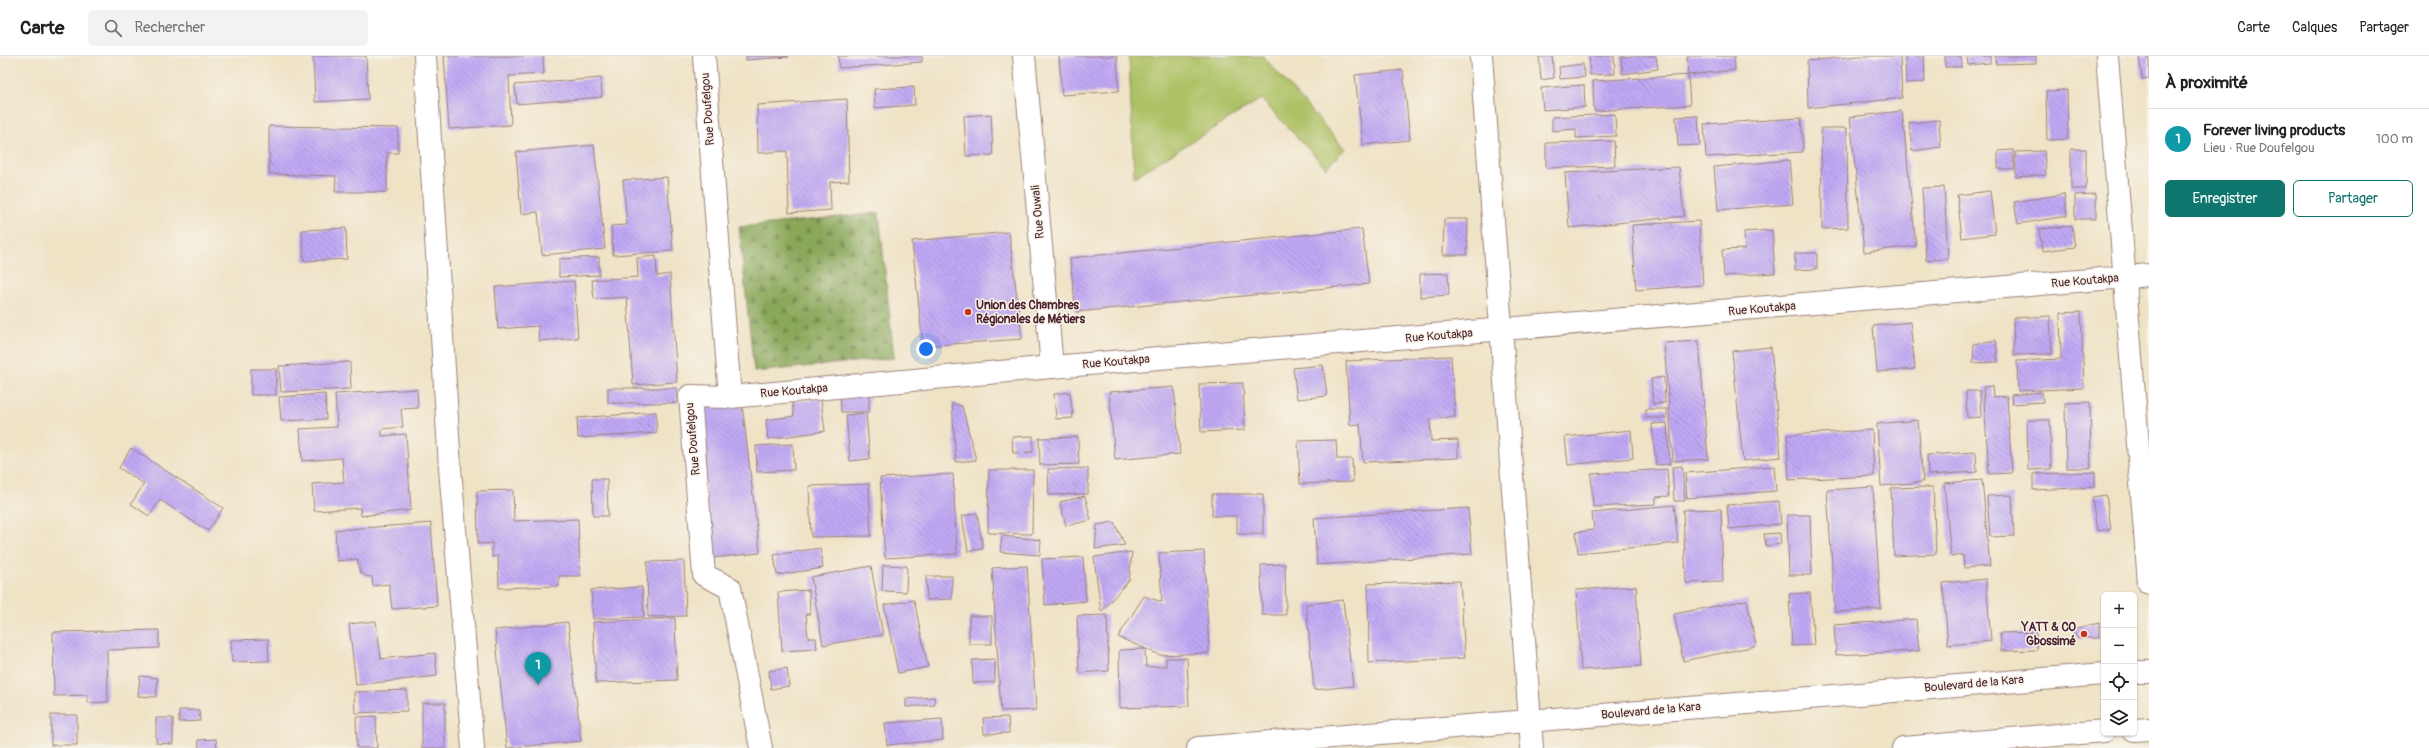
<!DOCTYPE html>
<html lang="fr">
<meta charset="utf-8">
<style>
:root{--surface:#fff;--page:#f2f2f2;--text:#222;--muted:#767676;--line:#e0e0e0;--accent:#0f766e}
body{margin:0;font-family:Pangolin,sans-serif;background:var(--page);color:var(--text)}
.controls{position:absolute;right:12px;bottom:12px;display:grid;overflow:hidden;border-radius:6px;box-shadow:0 1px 3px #0004}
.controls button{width:36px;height:36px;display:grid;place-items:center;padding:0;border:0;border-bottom:1px solid var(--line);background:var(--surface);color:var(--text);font:20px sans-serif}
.you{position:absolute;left:926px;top:293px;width:14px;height:14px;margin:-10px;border:3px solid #fff;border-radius:50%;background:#1a73e8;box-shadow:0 0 0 6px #1a73e833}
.badge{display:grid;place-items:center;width:26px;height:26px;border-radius:50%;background:var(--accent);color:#fff;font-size:13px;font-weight:700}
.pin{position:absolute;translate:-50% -33px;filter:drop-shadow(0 1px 2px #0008)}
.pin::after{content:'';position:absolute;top:21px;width:14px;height:12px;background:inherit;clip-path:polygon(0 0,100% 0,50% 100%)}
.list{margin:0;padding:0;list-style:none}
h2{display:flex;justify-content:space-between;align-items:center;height:52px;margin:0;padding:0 16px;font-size:17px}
h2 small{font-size:13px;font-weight:400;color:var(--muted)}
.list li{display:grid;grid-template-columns:26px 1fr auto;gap:12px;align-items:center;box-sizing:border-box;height:60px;padding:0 16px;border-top:1px solid var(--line)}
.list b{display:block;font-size:15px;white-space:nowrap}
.list p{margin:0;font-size:13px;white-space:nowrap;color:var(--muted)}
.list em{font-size:13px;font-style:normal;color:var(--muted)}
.actions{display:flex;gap:8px;padding:12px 16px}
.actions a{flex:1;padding:9px 0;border:1px solid var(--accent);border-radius:6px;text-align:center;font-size:14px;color:var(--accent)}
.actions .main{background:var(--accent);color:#fff}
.icon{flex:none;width:22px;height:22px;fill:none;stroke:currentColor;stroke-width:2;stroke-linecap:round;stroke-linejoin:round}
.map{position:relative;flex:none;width:2149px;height:692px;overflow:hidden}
header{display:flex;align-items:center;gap:24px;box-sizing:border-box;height:56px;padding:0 20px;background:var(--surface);border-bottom:1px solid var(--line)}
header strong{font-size:19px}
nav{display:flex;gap:22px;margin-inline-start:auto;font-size:14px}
.search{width:280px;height:36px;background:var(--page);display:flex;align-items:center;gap:10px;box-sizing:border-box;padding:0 14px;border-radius:6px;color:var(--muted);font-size:15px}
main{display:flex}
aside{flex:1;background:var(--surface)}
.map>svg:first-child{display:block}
.forest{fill:url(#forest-firs);stroke:#6a6342}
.green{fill:#adc165;stroke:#7c7048}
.building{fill:url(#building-back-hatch)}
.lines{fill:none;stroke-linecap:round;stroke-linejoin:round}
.minor-casing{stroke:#9c8178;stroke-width:24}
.secondary-casing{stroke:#9c8178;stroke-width:24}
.minor{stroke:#fff;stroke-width:22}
.secondary{stroke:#fff;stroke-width:22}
.poi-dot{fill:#c8321e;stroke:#f7f3e8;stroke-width:1.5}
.labels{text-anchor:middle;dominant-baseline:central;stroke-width:3;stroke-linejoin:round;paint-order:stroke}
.street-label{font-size:12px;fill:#4a1f2b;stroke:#f7f3e8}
.poi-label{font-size:12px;font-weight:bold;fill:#4a1f2b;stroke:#f7f3e8;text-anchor:start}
</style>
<header>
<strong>Carte</strong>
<div class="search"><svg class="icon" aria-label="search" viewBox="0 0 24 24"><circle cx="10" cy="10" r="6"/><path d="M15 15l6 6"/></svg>Rechercher</div>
<nav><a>Carte</a><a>Calques</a><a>Partager</a></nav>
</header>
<main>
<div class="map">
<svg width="2149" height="692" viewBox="0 0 2149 692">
<defs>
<pattern id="forest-firs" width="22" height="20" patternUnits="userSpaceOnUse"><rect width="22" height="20" fill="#8aa75a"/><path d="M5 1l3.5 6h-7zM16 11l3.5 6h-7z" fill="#73874b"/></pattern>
<pattern id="building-back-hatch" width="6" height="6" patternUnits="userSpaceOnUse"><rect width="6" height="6" fill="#c0a9f5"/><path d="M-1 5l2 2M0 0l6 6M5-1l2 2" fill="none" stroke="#9e89c7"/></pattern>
</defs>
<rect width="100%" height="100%" fill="#f7f3e8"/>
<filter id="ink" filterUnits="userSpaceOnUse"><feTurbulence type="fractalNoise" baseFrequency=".025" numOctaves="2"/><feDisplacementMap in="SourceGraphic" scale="8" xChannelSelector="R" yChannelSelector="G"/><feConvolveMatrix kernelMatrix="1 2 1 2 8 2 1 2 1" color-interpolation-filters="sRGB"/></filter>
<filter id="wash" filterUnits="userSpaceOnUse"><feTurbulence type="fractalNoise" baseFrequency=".012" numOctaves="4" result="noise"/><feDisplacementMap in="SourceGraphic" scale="16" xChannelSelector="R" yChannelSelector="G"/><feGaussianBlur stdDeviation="0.9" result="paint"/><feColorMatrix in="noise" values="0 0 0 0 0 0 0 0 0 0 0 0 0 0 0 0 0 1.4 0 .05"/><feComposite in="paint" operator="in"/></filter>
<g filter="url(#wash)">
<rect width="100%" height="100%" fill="#efe3c6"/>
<path class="forest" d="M879,157L894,302L754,316L739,171Z"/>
<path class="green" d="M1129,0H1263L1345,93L1326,112L1261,43L1134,121Z"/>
<g id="blocks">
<g class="building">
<path d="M313,0H366L368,43L315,46Z"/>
<path d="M444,0H543L544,18L509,20L511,69L449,73Z"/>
<path d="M746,0H789V1L746,4Z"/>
<path d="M838,0H922V6L839,12Z"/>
<path d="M1059,0H1117L1119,35L1062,39Z"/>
<path d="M1552,0L1554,22L1541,24L1539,1Z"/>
<path d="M1589,0H1614L1615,18L1590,19Z"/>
<path d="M1632,0H1656L1658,13L1623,18L1621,1Z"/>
<path d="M1687,0H1734L1735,14L1688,19Z"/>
<path d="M1858,0H1900L1902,42L1808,52L1807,5Z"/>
<path d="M1905,0H1924L1925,26L1906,27Z"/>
<rect x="1945" y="0" width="16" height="11"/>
<path d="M1967,0H1990V7L1968,9Z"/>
<path d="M1995,0H2036V7L1996,8Z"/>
<path d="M2139,0H2149V22L2142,23Z"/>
<path d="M1583,8L1585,21L1560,23L1559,11Z"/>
<path d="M1403,14L1410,84L1363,89L1355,19Z"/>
<path d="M1688,19L1690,49L1594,55L1593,25Z"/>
<path d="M601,22L602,41L517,48L515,29Z"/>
<path d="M1584,29L1585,51L1543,54L1541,32Z"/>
<path d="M914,31L915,49L875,52L874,33Z"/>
<path d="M2067,34L2068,83L2047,84L2046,35Z"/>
<path d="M847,43L849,125L830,126L831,154L789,157L787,95L758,97L757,49Z"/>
<path d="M1902,55L1916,190L1864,196L1850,61Z"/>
<path d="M991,58L993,99L966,100L964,60Z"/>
<path d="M1615,58L1616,80L1576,82V73L1552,75V61Z"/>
<path d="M1698,60L1700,89L1678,90L1676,61Z"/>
<path d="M1801,62L1803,96L1706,101L1704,68Z"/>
<path d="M1939,64L1941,91L1912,95L1909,67Z"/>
<path d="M269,70L398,72V97H387V136H335L336,120L269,118Z"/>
<path d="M1821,72H1847L1848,172L1822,173Z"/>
<path d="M1614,85L1615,110L1546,112V87Z"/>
<path d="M594,89L605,193L542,199L538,156L521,158L516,96Z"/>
<rect x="2071" y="93" width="15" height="40"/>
<path d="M2013,94L2014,113H1998V95Z"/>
<path d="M2044,95L2046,119L2016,121L2015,96Z"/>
<path d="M1789,104L1793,148L1718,154L1714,111Z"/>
<path d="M1679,111L1684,160L1569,172L1565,117Z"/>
<path d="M667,121L673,195L613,199L611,170L627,169L623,124Z"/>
<path d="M1944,131L1948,203L1926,204L1922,132Z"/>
<path d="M1990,135L1995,178L1962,182L1957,139Z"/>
<path d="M2064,138L2067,160L2018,168L2014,146Z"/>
<path d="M2096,138V163H2075V139Z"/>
<path d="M1444,163H1468L1467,199H1443Z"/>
<path d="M1699,165L1703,229L1636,234L1632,169Z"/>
<path d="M2072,170L2075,191L2042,195L2039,173Z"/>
<path d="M346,172L347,203L304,205L302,174Z"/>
<path d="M1362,173L1369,228L1076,256L1070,202Z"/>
<path d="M1772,174L1775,217L1724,220L1722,194L1745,193L1744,176Z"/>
<path d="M1009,176L1022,283L923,290L912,185Z"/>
<path d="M1795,197H1817V213L1795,214Z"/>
<path d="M656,200L657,220L670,218L677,326L633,329L627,241L594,243L592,224L638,221L637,202Z"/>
<path d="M599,201V219L559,221V203Z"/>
<path d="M1448,217L1449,239L1420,241V218Z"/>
<path d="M574,225L578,282L539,285L538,270L498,273L495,231Z"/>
<path d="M2081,256L2084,332L2018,335L2017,305L2061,303L2060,257Z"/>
<path d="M2050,260L2052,298L2014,299L2013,262Z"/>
<path d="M1910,266L1915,313L1877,316L1873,270Z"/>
<path d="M1996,284L1998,306L1973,307L1974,288Z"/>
<path d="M1699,285L1708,403L1673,405L1664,287Z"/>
<path d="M1771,291L1781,401L1743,405L1732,295Z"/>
<path d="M1451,300L1455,361L1430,363L1431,385L1458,384V402L1363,406L1360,368L1350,369L1346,305Z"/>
<path d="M350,306L351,333L281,336L279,310Z"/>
<path d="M1323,309L1327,340L1297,343L1293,312Z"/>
<rect x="251" y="313" width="25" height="26"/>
<path d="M1664,321L1665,347L1653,348L1651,323Z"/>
<path d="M1243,327L1245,374L1201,376L1199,328Z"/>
<path d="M1992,330L1993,341L2007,340L2012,417L1989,418L1983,331Z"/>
<path d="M1174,331L1180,398L1115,404L1109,336Z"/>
<rect x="608" y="332" width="69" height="15"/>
<path d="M417,333L418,352L401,353L403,371L382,373V380L406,378L411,454L361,460L360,452L314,455L312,428L344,426L342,402L302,405L300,373L337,371L335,338Z"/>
<path d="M840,334H869V356H841Z"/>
<path d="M1966,335H1980L1981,361L1967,362Z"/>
<path d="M1070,336L1073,362L1056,363L1054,338Z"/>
<path d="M2042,336L2043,346L2012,348L2011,339Z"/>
<path d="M325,338L326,363L281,365L279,341Z"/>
<path d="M821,343L825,375L768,383L766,364L794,360L792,346Z"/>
<path d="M2090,346L2091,412H2066L2065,347Z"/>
<path d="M952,347L962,350L976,404L956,406Z"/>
<path d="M742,348L760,497L713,502L696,353Z"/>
<rect x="1646" y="353" width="21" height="9"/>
<path d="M656,356L657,377L578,382L577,362Z"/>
<path d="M866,357L870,403L850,405L846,359Z"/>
<path d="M1918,364L1923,426L1881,430L1877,368Z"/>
<path d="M2027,364H2050L2051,413L2028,414Z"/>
<path d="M1667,367L1670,408L1656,409L1652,368Z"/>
<path d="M1631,374L1633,402L1568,409L1565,381Z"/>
<path d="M1872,374L1874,420L1789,424L1787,379Z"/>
<path d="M1033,380V396L1013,397L1012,381Z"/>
<path d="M1078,381L1079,408L1040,409L1039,382Z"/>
<path d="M1336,384L1337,403H1352L1353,426L1300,428L1298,385Z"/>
<path d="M793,388L794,414L757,416L756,390Z"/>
<path d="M131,392L223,452L208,475L160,444L149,460L131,448L144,428L119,412Z"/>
<path d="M1976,396L1977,416L1928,419L1927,399Z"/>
<path d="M1682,410L1685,445H1674L1672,411Z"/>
<path d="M1774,410L1776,435L1687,442L1685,417Z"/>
<path d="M1088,412V438L1049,439L1048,413Z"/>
<path d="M1667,413L1669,440L1656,441V448L1593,451L1591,418Z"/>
<path d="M989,414H1033L1032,478L988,477Z"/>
<path d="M2095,416V431L2033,434V418Z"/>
<path d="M953,418L957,498L885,502L880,422Z"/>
<path d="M592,423H607L608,460H593Z"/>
<path d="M1982,424L1990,510L1964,512L1963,499L1951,501L1944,427Z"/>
<path d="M869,428L871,480L811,481L809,430Z"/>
<path d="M1873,431L1881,553L1835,556L1827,434Z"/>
<path d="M1933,431L1936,498L1894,500L1891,432Z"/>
<path d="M513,434L514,465L578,463L580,520H559V530L499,532L498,500L492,501V487L478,488L477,435Z"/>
<path d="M1212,438H1263V478H1237V460H1212Z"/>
<path d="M2012,439L2014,480L1990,481L1987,440Z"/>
<path d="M2106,439L2111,473L2097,475L2092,441Z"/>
<path d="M1085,440L1091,464L1066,470L1060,446Z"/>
<path d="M1779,445L1781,468L1729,473L1727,449Z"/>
<path d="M1674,449L1678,487L1578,497L1576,476L1594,474L1592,457Z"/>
<path d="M1468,452L1472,498L1317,509L1314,462Z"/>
<path d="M1721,453L1723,526L1686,527L1683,454Z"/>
<path d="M977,457L983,493L968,495L962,460Z"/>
<path d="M1787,459H1810L1812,519H1789Z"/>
<path d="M1114,466L1125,489L1095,493L1097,469Z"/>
<path d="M431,467L437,550L392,553L389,528L373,530L372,521L365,520L360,516L357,503L337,505L335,474Z"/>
<path d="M1780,477L1781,488L1766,490L1764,478Z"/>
<path d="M1002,480L1041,484L1040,499L1000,496Z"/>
<path d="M820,492L823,512L777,519L774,499Z"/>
<path d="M1204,495L1209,597L1160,599L1118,581L1144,540L1162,546L1159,497Z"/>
<path d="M1132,496L1129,524L1101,556L1094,501Z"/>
<path d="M1083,501L1086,545L1045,549L1042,503Z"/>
<path d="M684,505L686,560L648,561L647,506Z"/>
<path d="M1285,508L1286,559H1262L1261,509Z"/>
<path d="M883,509L907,510L906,536L882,535Z"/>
<path d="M871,510L883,579L823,589L811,521Z"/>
<path d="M1027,510L1036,654L1001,655L992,512Z"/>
<path d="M926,520H952V543L927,544Z"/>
<path d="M1986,523L1991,585L1948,589L1943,527Z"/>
<path d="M1460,525L1465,602L1369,607L1368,528Z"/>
<path d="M1636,530L1641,610L1581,614L1576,534Z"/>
<path d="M642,531L644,561L593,563L591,534Z"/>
<path d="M809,534L810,558H806L808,582H816L817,593L782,595L778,536Z"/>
<path d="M1810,537L1814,589L1792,590L1789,538Z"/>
<path d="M914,544L928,611L898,617L884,549Z"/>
<path d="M1343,544L1353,630L1314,634L1306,548Z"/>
<path d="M1747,544L1756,590L1683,605L1674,558Z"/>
<path d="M1107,559L1109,615L1079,617L1077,560Z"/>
<rect x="969" y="560" width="23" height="28"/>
<path d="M675,562L677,624L596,627L593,566Z"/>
<path d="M1916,563L1919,595L1836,599L1834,569Z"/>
<path d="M376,565L381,603L435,597L437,620L356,629L349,568Z"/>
<path d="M568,566L581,685L507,692L495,574Z"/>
<path d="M2099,567V582H2078L2072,573Z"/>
<path d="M159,574V592L107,594L108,646L88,647V639L54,640L53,576Z"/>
<path d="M2036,576L2037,594L2001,595L2000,577Z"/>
<path d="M268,583L269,605L232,606L231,584Z"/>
<path d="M1145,593L1146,611L1166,610V602H1187L1189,650L1120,652L1119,594Z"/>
<path d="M995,603V626L973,627L972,604Z"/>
<path d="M787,612L789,630L771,633L769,615Z"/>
<path d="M140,620L158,622L156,641L138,640Z"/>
<path d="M407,634V655L355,657L354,636Z"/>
<path d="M934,641L935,649L906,651V643Z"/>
<rect x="422" y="647" width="23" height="45"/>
<path d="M179,654H199L200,665L179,666Z"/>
<rect x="51" y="659" width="26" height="30"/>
<path d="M376,660L377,692H357L356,661Z"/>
<path d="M1008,661L1009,677L984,678L983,662Z"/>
<path d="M156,662H173V688L156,687Z"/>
<path d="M942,663L943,684L887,689L885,667Z"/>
<path d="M216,683L217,692H199L198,684Z"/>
</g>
</g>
</g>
<g filter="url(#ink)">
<use href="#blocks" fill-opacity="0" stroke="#9c8178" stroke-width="1"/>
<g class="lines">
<g class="minor-casing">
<g id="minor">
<path d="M425,0L450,412L473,692"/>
<path d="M704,0L730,341L690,340L704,519L730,532L761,692"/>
<path d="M1024,0L1052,311"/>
<path d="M1481,0L1532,692"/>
<path d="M2107,0L2149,527"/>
<path d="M730,341L1052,311L2149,219"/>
</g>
</g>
<g class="secondary-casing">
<g id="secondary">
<path d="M2134,616H2149"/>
<path d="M2134,674L2149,673"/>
<path d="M1198,692L2104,618"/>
<path d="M1903,692L2104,675"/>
</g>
</g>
<use href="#minor" class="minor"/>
<use href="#secondary" class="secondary"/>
</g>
</g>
<g class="poi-dot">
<circle cx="968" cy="256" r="4"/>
<circle cx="2084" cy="578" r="4"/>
</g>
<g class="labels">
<g class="street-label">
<text transform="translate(708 53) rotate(-94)">Rue Doufelgou</text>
<text transform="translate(1038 156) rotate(-95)">Rue Ouwali</text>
<text transform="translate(2085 225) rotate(-5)">Rue Koutakpa</text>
<text transform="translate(1762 253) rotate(-5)">Rue Koutakpa</text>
<text transform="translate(1439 280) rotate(-5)">Rue Koutakpa</text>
<text transform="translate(1116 306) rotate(-5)">Rue Koutakpa</text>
<text transform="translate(794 335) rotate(-5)">Rue Koutakpa</text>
<text transform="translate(693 383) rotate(-95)">Rue Doufelgou</text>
<text transform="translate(1974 628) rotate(-5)">Boulevard de la Kara</text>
<text transform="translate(1651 655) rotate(-5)">Boulevard de la Kara</text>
</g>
<g class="poi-label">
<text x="976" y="249">Union des Chambres<tspan x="976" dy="14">Régionales de Métiers</tspan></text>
<text x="2076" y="571" text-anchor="end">YATT &amp; CO<tspan x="2076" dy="14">Gbossimé</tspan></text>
</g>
</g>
</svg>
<div class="controls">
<button>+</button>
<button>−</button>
<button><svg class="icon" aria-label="locate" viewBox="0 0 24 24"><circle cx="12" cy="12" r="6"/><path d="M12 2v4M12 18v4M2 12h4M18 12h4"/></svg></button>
<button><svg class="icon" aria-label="layers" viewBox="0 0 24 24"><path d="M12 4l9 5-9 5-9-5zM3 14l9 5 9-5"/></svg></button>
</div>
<div class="you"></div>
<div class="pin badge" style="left:538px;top:629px;background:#0f9aa8">1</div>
</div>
<aside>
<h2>À proximité<small></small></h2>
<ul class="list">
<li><span class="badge" style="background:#0f9aa8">1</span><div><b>Forever living products</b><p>Lieu · Rue Doufelgou</p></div><em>100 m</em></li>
</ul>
<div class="actions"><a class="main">Enregistrer</a><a>Partager</a></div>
</aside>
</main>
